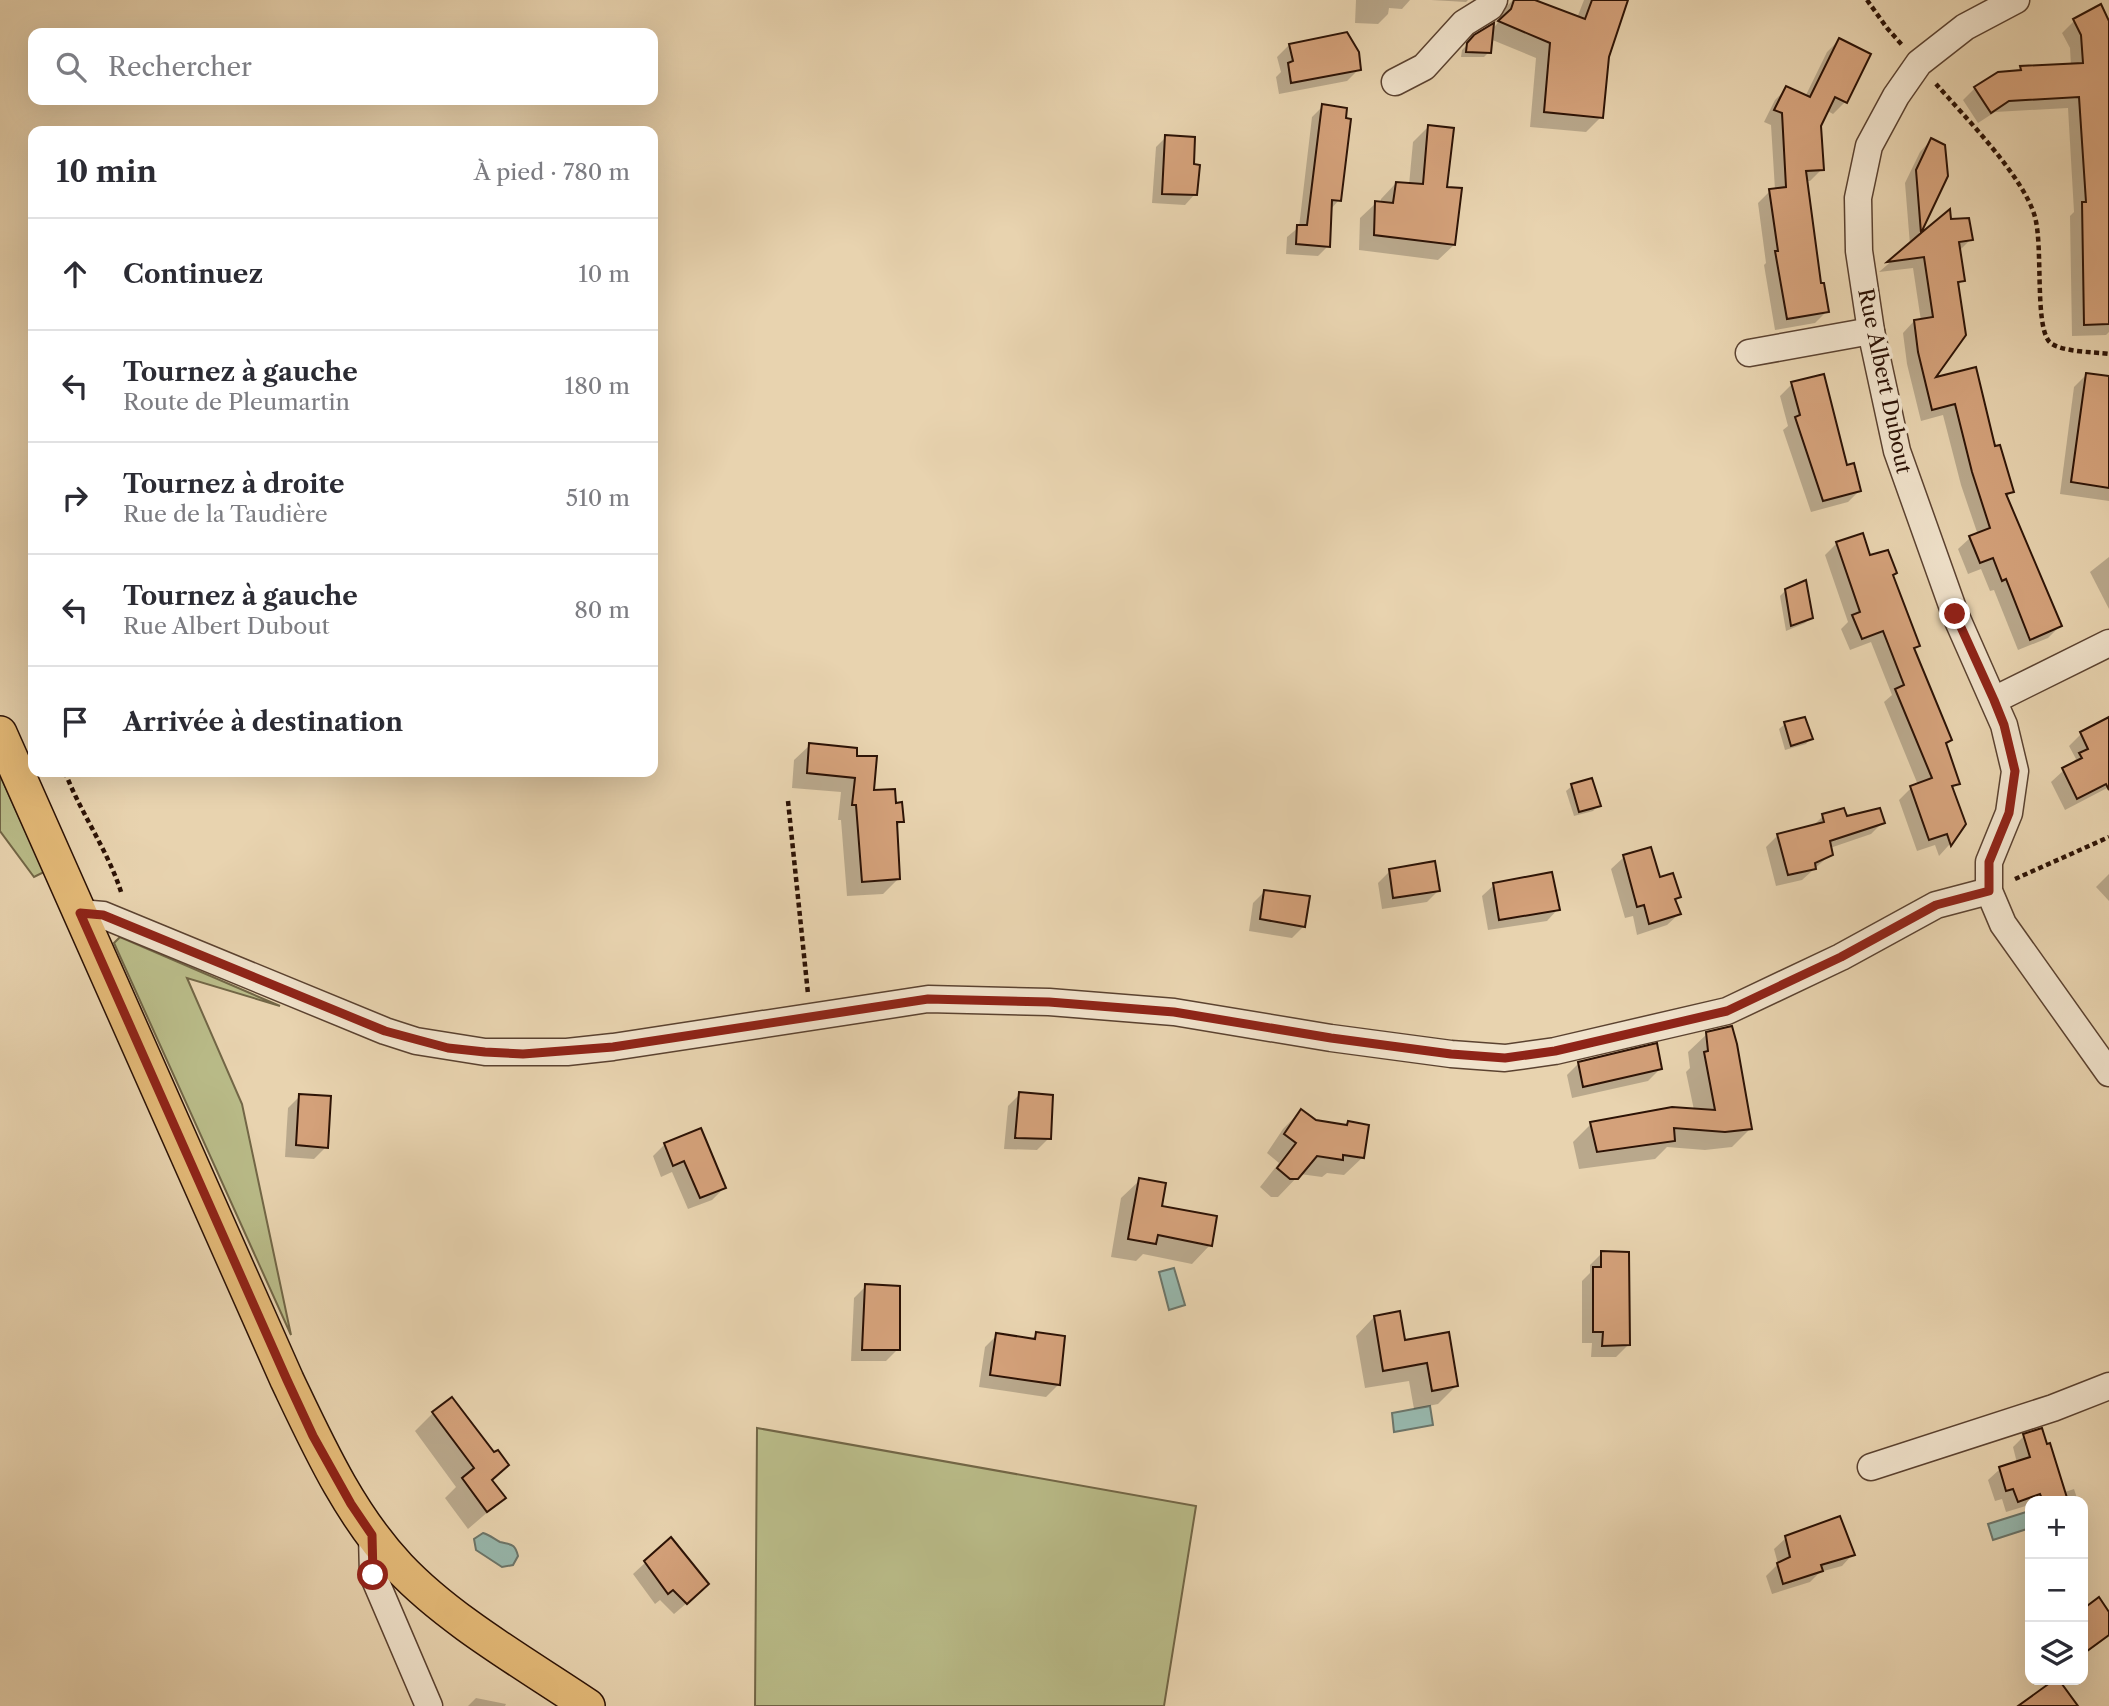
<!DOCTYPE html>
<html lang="fr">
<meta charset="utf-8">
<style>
:root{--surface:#fff;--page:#f2f2f3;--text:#2b2b33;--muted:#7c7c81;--line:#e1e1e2}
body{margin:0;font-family:"Libre Caslon Text",serif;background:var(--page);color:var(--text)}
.controls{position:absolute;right:21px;bottom:21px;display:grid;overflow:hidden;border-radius:14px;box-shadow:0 7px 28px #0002}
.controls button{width:63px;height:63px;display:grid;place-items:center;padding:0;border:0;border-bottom:2px solid var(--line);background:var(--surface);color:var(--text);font:35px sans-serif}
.stop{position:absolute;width:21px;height:21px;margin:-16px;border:5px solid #8f2418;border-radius:50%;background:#fff}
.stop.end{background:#8f2418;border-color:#fff;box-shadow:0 2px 7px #0008}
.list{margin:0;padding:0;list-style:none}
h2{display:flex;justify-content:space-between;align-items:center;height:91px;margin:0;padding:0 28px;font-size:30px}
h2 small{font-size:23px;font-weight:400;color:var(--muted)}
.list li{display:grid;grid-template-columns:46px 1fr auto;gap:21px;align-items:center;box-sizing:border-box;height:112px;padding:0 28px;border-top:2px solid var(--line)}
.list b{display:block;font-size:26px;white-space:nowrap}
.list p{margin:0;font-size:23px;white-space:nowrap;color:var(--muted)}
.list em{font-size:23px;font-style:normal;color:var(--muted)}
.icon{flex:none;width:38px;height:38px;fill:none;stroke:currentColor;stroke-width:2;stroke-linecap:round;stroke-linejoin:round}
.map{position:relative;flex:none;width:2109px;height:1706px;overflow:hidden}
.search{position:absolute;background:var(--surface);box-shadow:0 7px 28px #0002;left:28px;top:28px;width:630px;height:77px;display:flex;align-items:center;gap:18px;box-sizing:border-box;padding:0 24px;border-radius:14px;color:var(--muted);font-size:26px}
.panel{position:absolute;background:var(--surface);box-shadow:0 7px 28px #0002;left:28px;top:126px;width:630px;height:651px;border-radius:14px}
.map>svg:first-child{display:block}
.green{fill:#b9bb88;stroke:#726646;stroke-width:2}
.water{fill:#97b7ac;stroke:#6c7569;stroke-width:2}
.shadow{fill:#0003}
.building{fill:#d4a17a;stroke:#2c1205;stroke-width:2}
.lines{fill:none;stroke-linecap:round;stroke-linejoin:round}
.minor-casing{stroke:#5b4230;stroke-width:29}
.major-casing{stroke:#2c1205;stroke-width:36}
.path{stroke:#2c1205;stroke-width:4.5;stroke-dasharray:5 3.5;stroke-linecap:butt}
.minor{stroke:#f0e2cb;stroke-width:26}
.major{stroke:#e4ba78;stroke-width:33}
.route{stroke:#8f2418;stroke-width:9}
.labels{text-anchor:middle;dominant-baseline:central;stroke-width:7;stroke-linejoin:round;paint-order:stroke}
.street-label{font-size:21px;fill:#2c1205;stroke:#f0e2cb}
</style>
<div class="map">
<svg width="2109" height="1706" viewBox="0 0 2109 1706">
<rect width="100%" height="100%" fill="#e8d3af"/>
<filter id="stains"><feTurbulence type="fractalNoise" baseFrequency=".00286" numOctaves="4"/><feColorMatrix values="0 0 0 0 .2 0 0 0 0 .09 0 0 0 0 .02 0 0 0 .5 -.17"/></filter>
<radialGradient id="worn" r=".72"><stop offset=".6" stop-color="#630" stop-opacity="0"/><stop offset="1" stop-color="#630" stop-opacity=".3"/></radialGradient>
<g class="green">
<path d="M0,775L44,872L34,877L0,831Z"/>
<path d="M120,937L280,1006L187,978L242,1104L291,1335L114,943Z"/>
<path d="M757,1428L1196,1506L1164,1706H755Z"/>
</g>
<g class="water">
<path d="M1174,1268L1185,1305L1169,1310L1159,1272Z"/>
<path d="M1430,1406L1433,1425L1394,1432L1392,1413Z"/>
<path d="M2026,1512L2030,1528L1993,1540L1988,1524Z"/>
<path d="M483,1533C490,1535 494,1539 500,1542C511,1545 515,1543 518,1556L513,1565L502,1567L476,1550L474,1539Z"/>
</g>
<g class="shadow">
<path d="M1356,0H1410L1402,9L1389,8L1388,14L1378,24L1355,23Z"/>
<path d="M1431,0H1468L1466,2Z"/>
<path d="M1513,0H1530L1577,18L1584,0H1626L1607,57L1601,117L1586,132L1530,127L1536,58L1490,39L1489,52L1484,57H1461L1462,50L1475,37L1491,30L1497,24L1503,10Z"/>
<path d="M2100,6L2109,25V332L2106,335L2072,336L2070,216L2074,212L2068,108L1995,112L1978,123L1963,100L1975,88L2017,72L2021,68L2071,66L2070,48L2062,33L2074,21Z"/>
<path d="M1839,40L1845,102L1833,114L1826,110L1819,125L1822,169L1810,181H1805L1820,285L1827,311L1815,323L1775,330L1764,265L1766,263L1758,203L1770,191L1775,190L1771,125L1764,122L1775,100L1787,88L1805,97L1827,52Z"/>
<path d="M1289,45L1359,69L1347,81L1279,94L1276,77L1281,72L1277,57Z"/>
<path d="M1323,106L1339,200L1330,210L1328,246L1318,256L1286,254L1287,237L1299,227L1312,117Z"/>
<path d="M1429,126L1445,188L1454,245L1438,260L1359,250L1360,218L1376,203H1380L1381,199L1396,183L1409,185L1413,142Z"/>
<path d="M1166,137L1193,166L1195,194L1185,205L1152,203L1156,147Z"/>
<path d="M1931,140L1946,175L1916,240L1950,221L1971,239L1959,251L1963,280L1957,286L1932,380L1975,369L1994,449L2012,491L2006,498L2060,626L2048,638L2018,650L1994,590L1990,591L1981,569L1968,574L1958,549L1970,538L1978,535L1961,485L1943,415L1921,421L1907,364L1903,333L1914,321H1921L1913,268L1879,272L1910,245L1905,183L1920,152Z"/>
<path d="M2086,375L2109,378V501L2060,494L2074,387Z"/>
<path d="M1792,384L1860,490L1848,502L1811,512L1783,430L1788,426L1780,396Z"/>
<path d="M1837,543L1869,558L1891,576L1918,646L1913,651L1950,740L1945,745L1958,783L1951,790L1964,824L1949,845L1939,856L1935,845L1917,851L1899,800L1911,788L1918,785L1884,702L1892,695L1871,642L1850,650L1841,629L1848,622L1825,555Z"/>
<path d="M2109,557V609L2090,572Z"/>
<path d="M1786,590L1811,617L1805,623L1786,631L1780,596Z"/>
<path d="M2109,719V787L2065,810L2051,782L2076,759L2069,746L2081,734Z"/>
<path d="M1785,724L1811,738L1806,744L1785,750L1779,729Z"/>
<path d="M810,745L855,758L872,792L894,804L902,821L896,827L898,879L883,894L847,896L841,820H838L841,792L792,788L794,760Z"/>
<path d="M1572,786L1599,805L1593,811L1574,816L1566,791Z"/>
<path d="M1823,816L1883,822L1871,834L1830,848L1831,854L1802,880L1776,886L1766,847L1778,835L1812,827Z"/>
<path d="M1650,849L1659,879L1679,896L1674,901L1679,914L1667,925L1637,935L1633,916L1625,918L1611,869L1624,857Z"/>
<path d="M1390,871L1439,890L1427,902L1382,909L1378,883Z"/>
<path d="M2109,874V901L2096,887Z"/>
<path d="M1494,885L1558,909L1547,921L1488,930L1482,896Z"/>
<path d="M1265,891L1304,926L1292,938L1249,931L1253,903Z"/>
<path d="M1707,1034L1750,1129L1732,1147L1705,1150L1667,1147L1655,1159L1579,1169L1573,1142L1591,1124L1694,1110L1686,1072L1690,1068L1688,1052Z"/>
<path d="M1579,1063L1660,1069L1648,1081L1572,1098L1567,1075Z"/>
<path d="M1020,1094L1049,1138L1037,1150L1004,1149L1008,1106Z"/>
<path d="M300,1096L326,1147L314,1159L285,1157L288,1108Z"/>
<path d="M1301,1111L1315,1122L1345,1127L1348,1123L1363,1157L1344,1175L1327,1173L1322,1177L1300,1174L1278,1197H1271L1260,1187L1279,1163L1267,1153L1283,1129Z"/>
<path d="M665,1144L724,1188L712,1200L688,1209L672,1172L661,1177L653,1156Z"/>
<path d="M1140,1180L1159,1207L1210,1245L1192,1264L1143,1254L1136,1261L1111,1257L1121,1198Z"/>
<path d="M1602,1253L1628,1345L1616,1357H1591L1592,1343H1582V1281L1590,1273V1265Z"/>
<path d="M866,1286L898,1349L886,1361H851L854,1298Z"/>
<path d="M1374,1317L1456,1386L1438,1404L1414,1409L1409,1381L1365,1388L1356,1336Z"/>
<path d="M1037,1334L1058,1385L1046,1397L979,1387L985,1347L997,1335L1030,1340Z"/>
<path d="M452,1399L490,1481L504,1498L468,1529L445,1498L456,1487L415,1431L433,1413Z"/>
<path d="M2024,1436L2065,1492L2074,1489L2078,1501H2030V1509L2029,1505L2006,1512L2002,1499L1995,1501L1988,1480L2000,1469L2017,1463L2013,1447Z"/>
<path d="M1786,1538L1853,1554L1842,1566L1820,1572L1810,1582L1772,1594L1766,1576L1778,1564L1774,1549Z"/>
<path d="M671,1539L695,1596L674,1614L660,1600L655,1604L633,1574Z"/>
<path d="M2099,1599L2109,1615V1636L2083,1655V1611Z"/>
<path d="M476,1698L506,1704L505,1706H468Z"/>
</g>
<g class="building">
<path d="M1514,0H1535L1585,19L1592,0H1628L1609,57L1603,118L1544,112L1550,43L1498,21L1511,9Z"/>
<path d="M2101,4L2109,21V324L2084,325L2082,202H2086L2079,97L2009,101L1991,113L1974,87L1998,72L2021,70L2020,66L2083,63L2081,35L2073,19Z"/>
<path d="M1494,23L1491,53L1466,52L1467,43L1474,35Z"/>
<path d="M1347,32L1359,52L1361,70L1291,83L1288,63L1293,61L1289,44Z"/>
<path d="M1839,38L1871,54L1847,103L1835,97L1821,126L1824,170L1806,171L1821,283H1824L1829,312L1787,319L1775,251H1778L1769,189L1786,187L1782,113L1774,110L1786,86L1810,97Z"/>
<path d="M1322,104L1347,108L1346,118L1351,119L1341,201L1332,200L1330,247L1296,244L1297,225H1307Z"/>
<path d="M1428,125L1454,128L1447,187L1462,188L1455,245L1374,235L1375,201L1393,203L1396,182L1423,184Z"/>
<path d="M1165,135L1195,137L1194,164L1200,165L1197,195L1162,194Z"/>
<path d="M1931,138L1945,145L1948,176L1921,233L1950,209L1951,219L1969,218L1973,240L1959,242L1965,281L1958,282L1966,335L1936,377L1976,367L1995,446L2000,445L2014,492L2006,494L2062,626L2030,640L2006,579L2002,581L1993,558L1980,563L1969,536L1990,528L1972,472L1955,404L1932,410L1918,352L1914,320L1933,317L1924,257L1887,262L1921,233L1916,170Z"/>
<path d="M2086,373L2109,376V488L2071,482Z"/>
<path d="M1824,374L1847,465L1854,463L1861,491L1823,501L1795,417L1800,415L1791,382Z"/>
<path d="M1863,533L1870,555L1888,550L1897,573L1893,575L1920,646L1914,648L1952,740L1946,743L1960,784L1952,786L1966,824L1951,846L1947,834L1929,840L1910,786L1932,778L1895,689L1904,685L1883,631L1862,639L1852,615L1860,612L1836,542Z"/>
<path d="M1806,580L1813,618L1791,626L1785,589Z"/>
<path d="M1805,717L1813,739L1791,746L1784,722Z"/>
<path d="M2109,717V790L2106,784L2077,799L2062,768L2082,758L2079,753L2088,749L2080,732Z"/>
<path d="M809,743L857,748V756H877L874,790L895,789L896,803L902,802L904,822H897L900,879L862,882L856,805H852L855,778L807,773Z"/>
<path d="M1592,778L1601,806L1579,812L1571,784Z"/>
<path d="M1844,808L1847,816L1880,808L1885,823L1830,841L1833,855L1815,863L1816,869L1788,875L1777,834L1824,822L1822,814Z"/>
<path d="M1651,847L1660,877L1673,873L1681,897L1675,899L1681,914L1649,924L1644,905L1637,907L1623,855Z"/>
<path d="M1435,861L1440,891L1393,898L1389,869Z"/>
<path d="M1552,872L1560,910L1499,920L1493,883Z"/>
<path d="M1264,890L1310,896L1305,927L1260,919Z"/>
<path d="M1732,1026L1737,1044L1752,1129L1725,1132L1674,1128L1675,1141L1597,1152L1590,1122L1672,1107L1715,1110L1704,1052L1708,1051L1706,1032Z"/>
<path d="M1657,1043L1662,1069L1583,1087L1578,1062Z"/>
<path d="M1019,1092L1053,1095L1051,1139L1015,1138Z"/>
<path d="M299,1094L331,1096L328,1148L296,1145Z"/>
<path d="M1301,1109L1316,1120L1347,1125L1348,1121L1369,1125L1364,1158L1343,1155V1160L1317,1156L1298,1179H1290L1277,1168L1296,1143L1284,1134Z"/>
<path d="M701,1128L726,1188L700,1198L684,1161L673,1166L664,1143Z"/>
<path d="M1139,1178L1166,1183L1162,1206L1217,1216L1212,1246L1158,1235L1156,1244L1128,1239Z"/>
<path d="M1601,1251L1629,1252L1630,1345L1602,1346L1603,1332H1593V1267H1601Z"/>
<path d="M865,1284L900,1286V1350H862Z"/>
<path d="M1400,1311L1405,1340L1449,1332L1458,1386L1432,1391L1427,1363L1383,1371L1374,1316Z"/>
<path d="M1036,1332L1065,1336L1060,1385L990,1375L996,1333L1035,1339Z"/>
<path d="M452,1397L494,1452L498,1450L509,1465L492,1480L506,1498L487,1512L462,1478L474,1468L432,1412Z"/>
<path d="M2042,1428L2047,1444L2050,1443L2068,1501H2043L2040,1494L2018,1502L2013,1489L2006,1491L1999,1467L2030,1457L2023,1434Z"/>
<path d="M1840,1516L1855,1555L1821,1565L1823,1571L1783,1584L1777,1563L1790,1557L1785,1536Z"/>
<path d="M671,1537L709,1584L687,1604L673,1590L668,1594L644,1561Z"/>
<path d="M2099,1597L2109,1612V1635L2083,1654V1609Z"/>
<path d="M2054,1680H2059L2078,1706H2018Z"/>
</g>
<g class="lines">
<g class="minor-casing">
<g id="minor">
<path d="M2016,0L1965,27L1919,63L1896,96L1869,146L1858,198L1859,251L1871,331L1897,451L1955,614L2004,725L2015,771L2009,813L1989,862V891L2003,924L2109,1073"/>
<path d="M1395,82L1424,67L1464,23L1490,7L1494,0"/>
<path d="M1749,353L1871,331"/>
<path d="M1994,700L2109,643"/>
<path d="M80,913L103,915L385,1031L416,1041L485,1052H567L613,1047L928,999L1049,1002L1174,1012L1331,1038L1451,1054L1505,1058L1555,1051L1727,1011L1841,957L1936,905L1989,891"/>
<path d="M1871,1467L2053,1408L2109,1386"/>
<path d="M372,1535L373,1575L429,1706"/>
</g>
</g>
<g class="major-casing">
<path id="major" d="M0,733L287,1380C318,1445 349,1514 399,1567C450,1621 526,1664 588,1706"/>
</g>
<g class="path">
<path d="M1867,0L1887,28L1903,46"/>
<path d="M1936,84C1965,117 2024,177 2035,217C2043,247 2035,320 2048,340C2055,352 2095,352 2109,354"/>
<path d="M65,772C81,814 109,852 122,895"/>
<path d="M788,801L808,994"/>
<path d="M2015,879L2109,837"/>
</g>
<use href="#minor" class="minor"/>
<use href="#major" class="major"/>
</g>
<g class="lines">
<path class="route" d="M373,1575L372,1535L351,1504L313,1436L287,1380L80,913L103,915L385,1031L448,1048L485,1052L523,1054L613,1047L928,999L1049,1002L1174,1012L1331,1038L1451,1054L1505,1058L1555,1051L1727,1011L1841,957L1936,905L1989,891V862L2009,813L2015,771L2004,725L1994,700L1955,614"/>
</g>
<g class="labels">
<g class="street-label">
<text transform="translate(1885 381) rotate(78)">Rue Albert Dubout</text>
</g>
</g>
<rect width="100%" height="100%" filter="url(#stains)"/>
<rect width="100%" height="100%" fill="url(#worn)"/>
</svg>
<div class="controls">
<button>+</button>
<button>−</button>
<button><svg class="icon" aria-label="layers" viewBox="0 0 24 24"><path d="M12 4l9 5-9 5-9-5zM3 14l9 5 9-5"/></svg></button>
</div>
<div class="stop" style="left:373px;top:1575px"></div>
<div class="stop end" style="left:1955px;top:614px"></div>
<div class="search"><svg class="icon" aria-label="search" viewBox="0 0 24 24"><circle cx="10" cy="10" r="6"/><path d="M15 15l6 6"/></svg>Rechercher</div>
<section class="panel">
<h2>10 min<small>À pied · 780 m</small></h2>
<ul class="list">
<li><svg class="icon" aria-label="ahead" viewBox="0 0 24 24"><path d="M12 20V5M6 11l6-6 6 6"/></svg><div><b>Continuez</b></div><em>10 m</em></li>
<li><svg class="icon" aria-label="left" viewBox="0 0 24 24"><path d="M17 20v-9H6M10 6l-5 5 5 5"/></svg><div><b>Tournez à gauche</b><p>Route de Pleumartin</p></div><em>180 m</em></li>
<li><svg class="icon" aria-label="right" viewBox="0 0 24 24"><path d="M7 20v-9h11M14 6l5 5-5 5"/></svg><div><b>Tournez à droite</b><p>Rue de la Taudière</p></div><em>510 m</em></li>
<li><svg class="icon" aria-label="left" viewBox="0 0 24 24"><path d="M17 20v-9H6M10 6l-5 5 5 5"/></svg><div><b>Tournez à gauche</b><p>Rue Albert Dubout</p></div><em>80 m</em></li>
<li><svg class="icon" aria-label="arrive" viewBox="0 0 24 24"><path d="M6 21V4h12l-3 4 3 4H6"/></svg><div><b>Arrivée à destination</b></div></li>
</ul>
</section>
</div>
